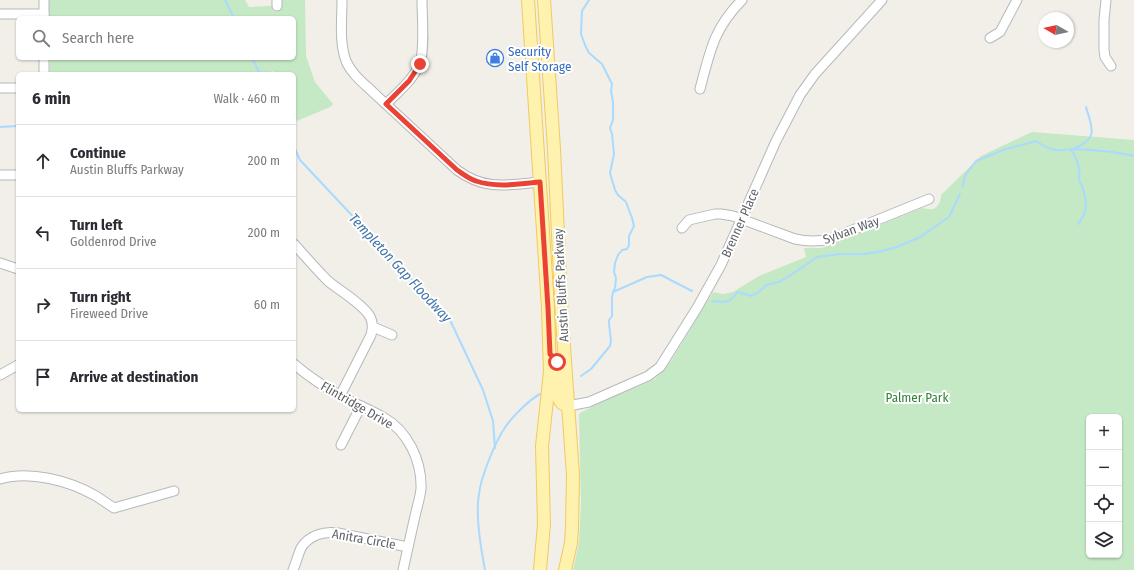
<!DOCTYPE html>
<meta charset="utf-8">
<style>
:root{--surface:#fff;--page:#f2f2f3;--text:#2b2b33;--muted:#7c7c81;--line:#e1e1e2}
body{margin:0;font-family:"Fira Sans Condensed",sans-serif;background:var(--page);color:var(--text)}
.controls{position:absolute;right:12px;bottom:12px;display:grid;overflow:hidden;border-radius:6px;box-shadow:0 1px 3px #0004}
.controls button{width:36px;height:36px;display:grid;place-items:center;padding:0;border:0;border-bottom:1px solid var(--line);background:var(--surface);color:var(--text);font:20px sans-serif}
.compass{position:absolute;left:1038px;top:12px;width:36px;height:36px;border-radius:50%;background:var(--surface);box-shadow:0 1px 3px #0004;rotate:279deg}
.stop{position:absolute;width:12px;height:12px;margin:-9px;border:3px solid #ea4335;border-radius:50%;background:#fff}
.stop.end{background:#ea4335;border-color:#fff;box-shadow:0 1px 4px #0008}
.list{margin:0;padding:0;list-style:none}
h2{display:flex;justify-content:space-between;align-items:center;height:52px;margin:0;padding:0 16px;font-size:17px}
h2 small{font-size:13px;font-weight:400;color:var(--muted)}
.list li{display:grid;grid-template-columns:26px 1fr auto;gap:12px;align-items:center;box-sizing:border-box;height:72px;padding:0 16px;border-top:1px solid var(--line)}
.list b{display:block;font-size:15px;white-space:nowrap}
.list p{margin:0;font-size:13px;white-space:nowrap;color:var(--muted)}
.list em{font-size:13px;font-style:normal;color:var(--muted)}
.icon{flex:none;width:22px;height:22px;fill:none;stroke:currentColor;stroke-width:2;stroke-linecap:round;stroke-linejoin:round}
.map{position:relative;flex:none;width:1134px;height:570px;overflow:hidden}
.search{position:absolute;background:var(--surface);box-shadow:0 1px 3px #0004;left:16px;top:16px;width:280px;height:44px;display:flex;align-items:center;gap:10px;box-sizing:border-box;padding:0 14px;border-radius:6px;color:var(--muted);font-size:15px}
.panel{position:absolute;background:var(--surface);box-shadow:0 1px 3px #0004;left:16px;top:72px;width:280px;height:340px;border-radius:6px}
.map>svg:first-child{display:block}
.green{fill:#c5e8c5;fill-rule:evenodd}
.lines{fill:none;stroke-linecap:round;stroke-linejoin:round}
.stream{stroke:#aadaff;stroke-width:2}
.minor-casing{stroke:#b5b8bc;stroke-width:11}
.major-casing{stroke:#f2c960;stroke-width:14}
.minor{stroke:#fff;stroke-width:9}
.major{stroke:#fff2af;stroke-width:12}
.route{stroke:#ea4335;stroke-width:5}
.labels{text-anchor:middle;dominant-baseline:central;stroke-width:4;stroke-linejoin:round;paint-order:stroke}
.shop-label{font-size:13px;fill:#366cbe;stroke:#fff;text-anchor:start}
.street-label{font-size:13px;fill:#5f6368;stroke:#fff}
.park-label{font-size:13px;fill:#348238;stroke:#fff}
.water-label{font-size:14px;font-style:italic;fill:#4174aa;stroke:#fff}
</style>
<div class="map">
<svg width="1134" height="570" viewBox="0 0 1134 570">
<rect width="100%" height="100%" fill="#f1efe8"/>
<g class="green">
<path d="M49,0H245L249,7L272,6L273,11C282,14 282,6 281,0H305L306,56L315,82L333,104L330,107L297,121L294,114V74H275L273,71L264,74H50V58H294V18H49Z"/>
<path d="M1032,132L1134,140V570H573L579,543L581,503L579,415L580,413L605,400L642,385L655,379L660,374L671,361L713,292L723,294L733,292L759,276L806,257L804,248H821L828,246L922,208C924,208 926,209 928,209C937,211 941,202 941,195L981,156ZM1089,417H1119V555H1089Z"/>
</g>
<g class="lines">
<g class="stream">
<path d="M225,0L234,18"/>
<path d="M252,58L260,74"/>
<path d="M0,127L18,126"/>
<path d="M294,147L300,160L450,320L483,390L493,421L495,448"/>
<path d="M1075,148C1099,138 1092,128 1086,107"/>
<path d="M1071,150C1075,156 1079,163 1079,170C1080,173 1079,177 1079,180C1080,183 1082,186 1083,189C1087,203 1088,212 1078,224"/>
<path d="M962,187L966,174L976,161L1003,150L1036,141C1043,146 1048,149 1056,150C1062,151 1069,149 1075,149C1095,150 1115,151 1134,156"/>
<path d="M613,292L647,277L661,275L692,291"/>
<path d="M712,301C724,302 730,304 737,292L752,296L760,291L766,285L779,282L791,275L817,257L840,254H864L878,252L897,247L920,237L949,217L960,194"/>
<path d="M581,376L591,369L610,346L611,340L609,324V320L612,316V298L613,292L615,288L616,278L614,272L615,263L618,255L622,250L627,249L629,245V236L634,226L632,218L626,202L618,195L615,190L610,173L614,154L612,134L610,128L613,120V102L611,91L612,84L602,64L589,53L585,45L581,34L582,11L589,0"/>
<path d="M485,570C481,549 475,515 479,494C481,476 496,440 506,426C513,416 529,400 540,394"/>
</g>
<g class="minor-casing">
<g id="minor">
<path d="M342,0C342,19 339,42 346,61C352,75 366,85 376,95C403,120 430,145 457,170C485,191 508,185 540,182"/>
<path d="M1106,0L1104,20V50L1105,57L1111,66"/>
<path d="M277,6V0"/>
<path d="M0,14H44"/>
<path d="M44,18V0"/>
<path d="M990,38L1000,32L1017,0"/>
<path d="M44,58V74"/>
<path d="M0,88H18"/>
<path d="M700,89C710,51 714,28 742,0"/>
<path d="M386,104C398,92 414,79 420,63C425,48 422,17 422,0"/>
<path d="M0,175H18"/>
<path d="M682,228L689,220L715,214H721L733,216L795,239C809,242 820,242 833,238L929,199"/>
<path d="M294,244C305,256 316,269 328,281C340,291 360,302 369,315C373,321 373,328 371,335L340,396"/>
<path d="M0,263L18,269"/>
<path d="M373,327L392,335"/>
<path d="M294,364C308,376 323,386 339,395C353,403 369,409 383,417C408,431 422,461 421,489C420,498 417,507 415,516C411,534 407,552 403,570"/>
<path d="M0,375L18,365"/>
<path d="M568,406L589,402L648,376L660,367L697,308L721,265L776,141L800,95L815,74L882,0"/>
<path d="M341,445L361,406"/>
<path d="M0,479C30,470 70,481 96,496C102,500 108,504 114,508L174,491"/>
<path d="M293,570C296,563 298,555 301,548C309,535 324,531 338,533L408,547"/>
</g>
</g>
<g class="major-casing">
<g id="major">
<path d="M528,0L548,308L550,372L542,446L544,524L540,570"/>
<path d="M544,0L554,149L562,319L573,475L572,527L571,543L565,570"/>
<path d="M557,363L559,399C561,403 563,405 568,406"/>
</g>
</g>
<use href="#minor" class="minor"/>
<use href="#major" class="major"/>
</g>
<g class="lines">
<path class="route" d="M420,64L409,81L386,104L457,170C463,174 469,179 476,181C496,188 520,184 540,182L548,308L550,354L557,362"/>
</g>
<defs>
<g id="shop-ring" transform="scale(0.9)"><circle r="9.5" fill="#fff" stroke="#3f7fe0" stroke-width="1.5"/><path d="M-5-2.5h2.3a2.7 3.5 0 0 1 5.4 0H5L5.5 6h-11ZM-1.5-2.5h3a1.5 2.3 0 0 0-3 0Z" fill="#3f7fe0"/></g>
</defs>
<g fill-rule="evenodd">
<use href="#shop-ring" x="495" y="58"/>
</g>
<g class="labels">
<g class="shop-label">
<text x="508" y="51">Security<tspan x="508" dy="15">Self Storage</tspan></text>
</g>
<g class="street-label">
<text transform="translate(740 223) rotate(-66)">Brenner Place</text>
<text transform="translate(851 230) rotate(-20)">Sylvan Way</text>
<text transform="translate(561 285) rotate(-93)">Austin Bluffs Parkway</text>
<text transform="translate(357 405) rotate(30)">Flintridge Drive</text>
<text transform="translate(364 539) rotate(10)">Anitra Circle</text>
</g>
<g class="park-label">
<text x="917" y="397">Palmer Park</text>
</g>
<g class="water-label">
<text transform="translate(400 268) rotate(47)">Templeton Gap Floodway</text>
</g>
</g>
</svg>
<div class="controls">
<button>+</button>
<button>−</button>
<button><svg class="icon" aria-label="locate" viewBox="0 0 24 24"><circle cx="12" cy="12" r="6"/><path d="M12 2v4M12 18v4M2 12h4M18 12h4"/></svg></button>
<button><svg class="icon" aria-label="layers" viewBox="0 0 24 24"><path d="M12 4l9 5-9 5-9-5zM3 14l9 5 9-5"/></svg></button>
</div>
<svg class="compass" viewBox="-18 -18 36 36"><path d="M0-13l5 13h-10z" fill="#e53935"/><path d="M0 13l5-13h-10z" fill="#7c7c81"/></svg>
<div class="stop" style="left:557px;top:362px"></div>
<div class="stop end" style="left:420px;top:64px"></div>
<div class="search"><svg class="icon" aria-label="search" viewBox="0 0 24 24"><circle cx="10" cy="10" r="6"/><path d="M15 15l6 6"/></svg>Search here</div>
<section class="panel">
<h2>6 min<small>Walk · 460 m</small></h2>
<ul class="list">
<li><svg class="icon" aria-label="ahead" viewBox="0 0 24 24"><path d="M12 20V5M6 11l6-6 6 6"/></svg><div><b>Continue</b><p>Austin Bluffs Parkway</p></div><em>200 m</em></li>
<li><svg class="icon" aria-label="left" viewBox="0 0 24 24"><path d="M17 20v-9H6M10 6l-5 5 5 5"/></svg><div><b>Turn left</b><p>Goldenrod Drive</p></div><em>200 m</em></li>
<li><svg class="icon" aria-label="right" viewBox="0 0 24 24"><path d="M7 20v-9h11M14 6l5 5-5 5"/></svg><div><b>Turn right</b><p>Fireweed Drive</p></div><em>60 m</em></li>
<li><svg class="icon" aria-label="arrive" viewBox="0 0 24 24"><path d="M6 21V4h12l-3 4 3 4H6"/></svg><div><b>Arrive at destination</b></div></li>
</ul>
</section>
</div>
